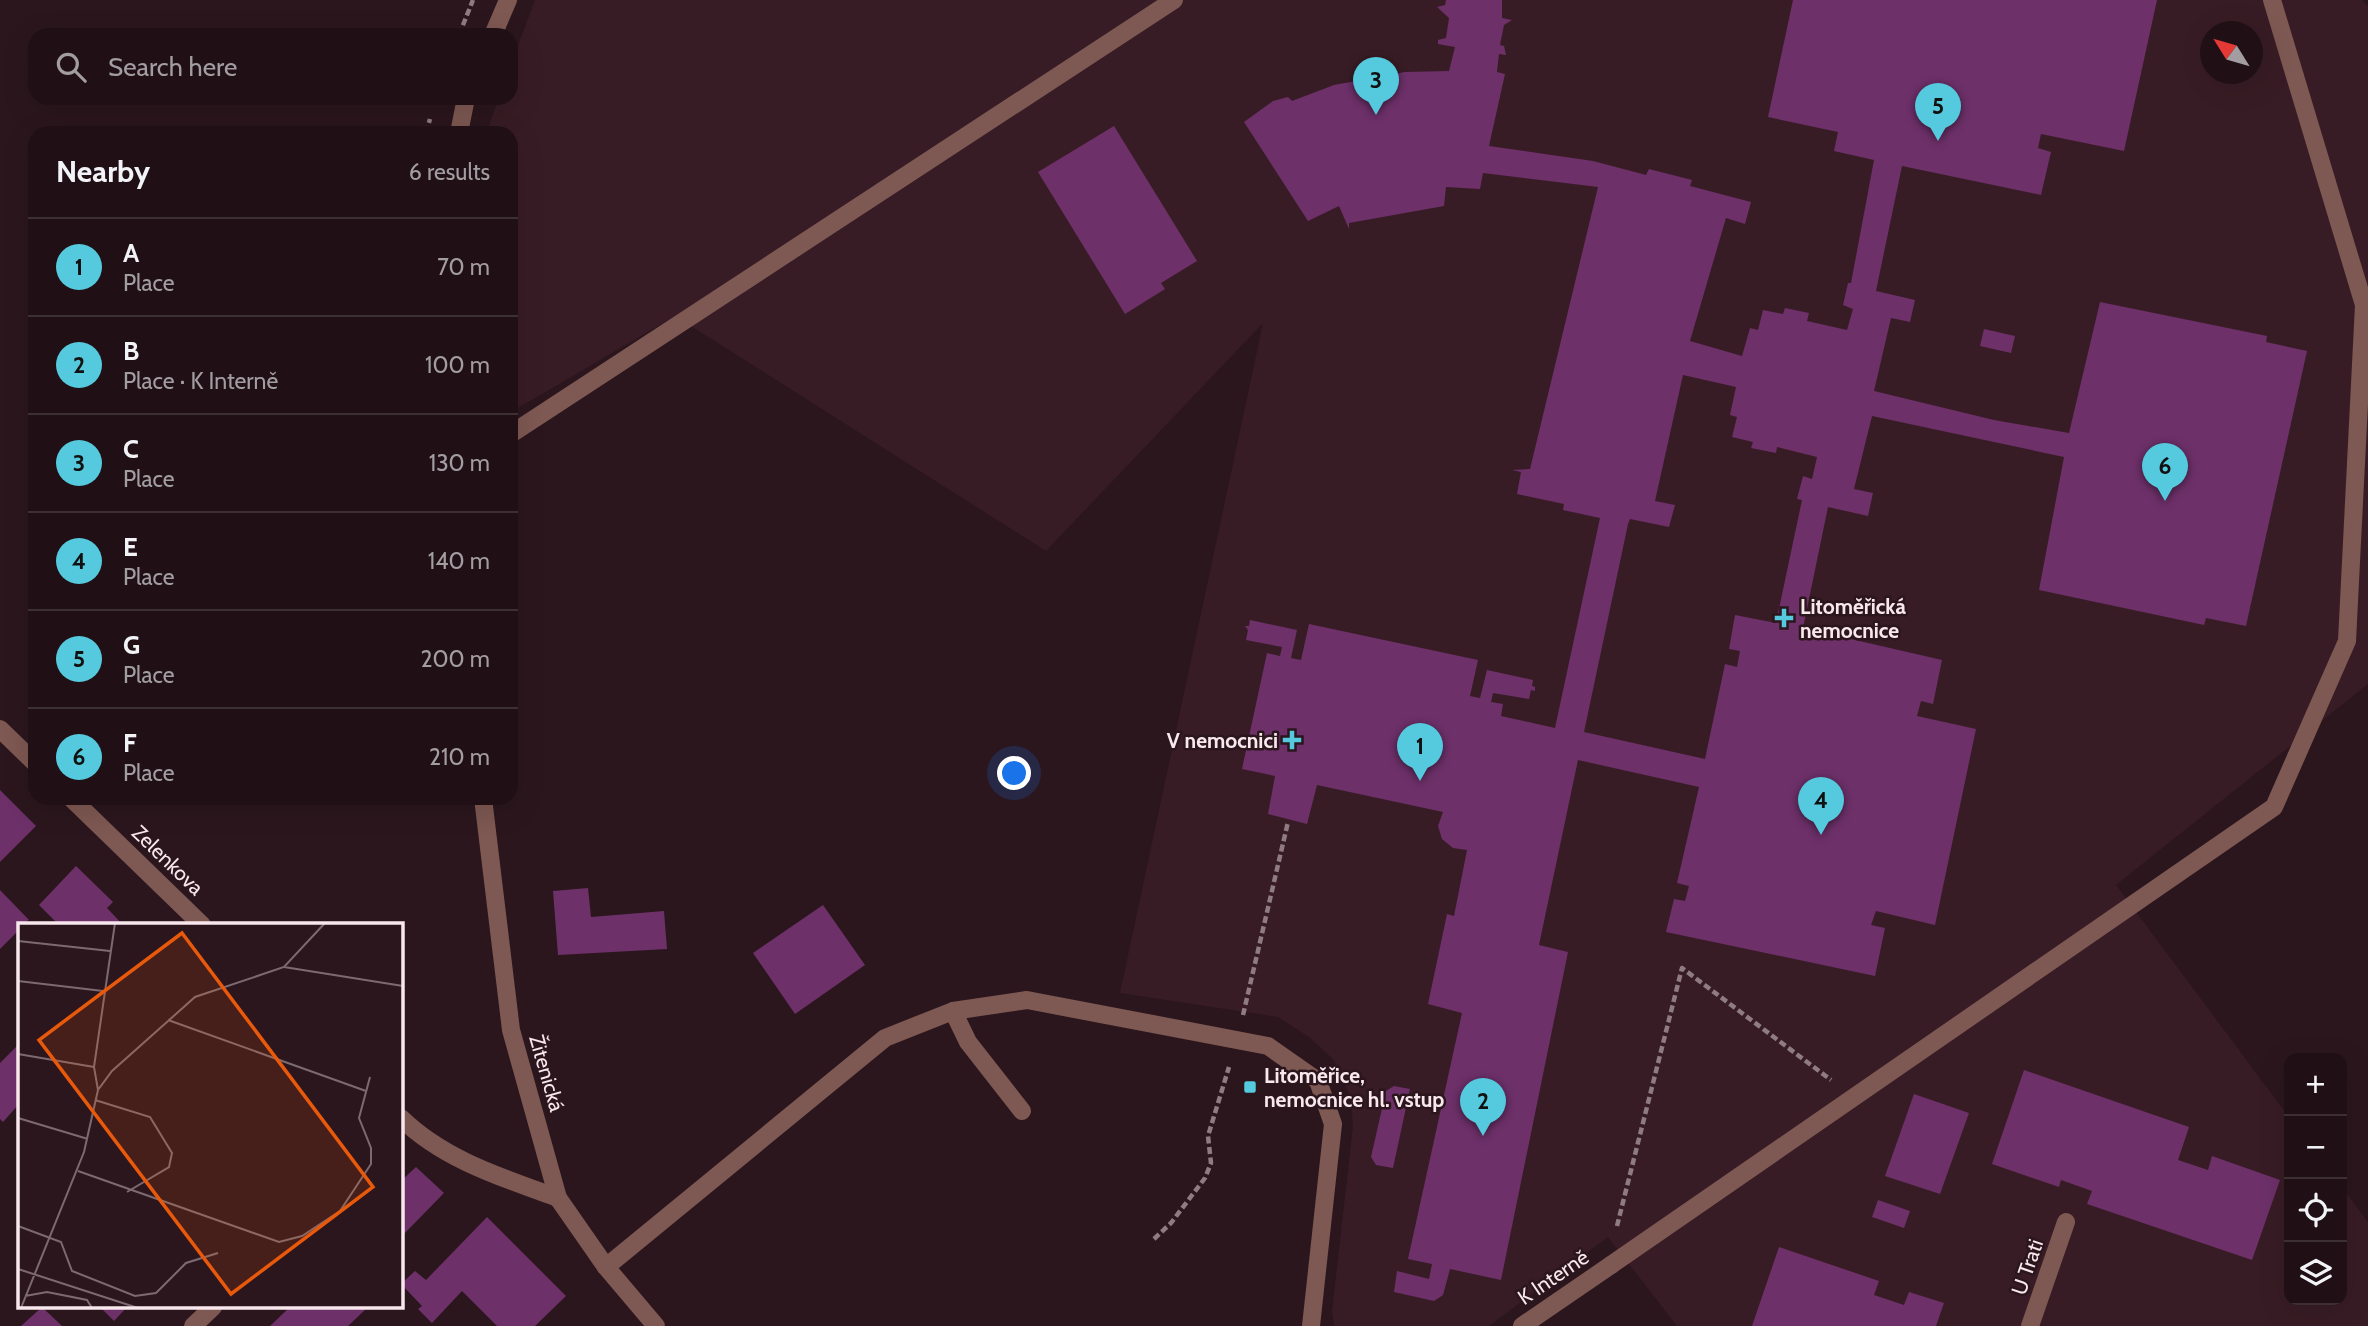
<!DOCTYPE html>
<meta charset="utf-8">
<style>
:root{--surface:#201016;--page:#2d1e23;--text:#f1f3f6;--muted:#a29da1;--line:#3d3035;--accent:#55cade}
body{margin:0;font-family:Cabin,sans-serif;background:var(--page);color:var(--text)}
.controls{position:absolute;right:21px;bottom:21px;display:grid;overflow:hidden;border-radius:14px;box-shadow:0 7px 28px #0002}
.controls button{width:63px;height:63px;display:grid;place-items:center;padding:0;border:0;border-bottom:2px solid var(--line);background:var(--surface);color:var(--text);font:35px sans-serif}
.compass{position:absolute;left:2200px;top:21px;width:63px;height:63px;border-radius:50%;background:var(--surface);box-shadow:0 7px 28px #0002;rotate:307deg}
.you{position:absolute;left:1015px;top:774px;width:24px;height:24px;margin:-18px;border:5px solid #fff;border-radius:50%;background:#1a73e8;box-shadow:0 0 0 10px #1a73e833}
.badge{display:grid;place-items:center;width:46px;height:46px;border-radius:50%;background:var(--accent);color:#111;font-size:23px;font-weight:700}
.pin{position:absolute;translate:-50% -58px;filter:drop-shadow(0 2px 4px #0008)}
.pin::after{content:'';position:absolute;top:37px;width:24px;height:21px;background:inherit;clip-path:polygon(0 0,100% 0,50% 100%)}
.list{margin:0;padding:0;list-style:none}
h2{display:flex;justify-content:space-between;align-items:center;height:91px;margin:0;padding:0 28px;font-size:30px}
h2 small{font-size:23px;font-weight:400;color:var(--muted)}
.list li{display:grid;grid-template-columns:46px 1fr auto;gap:21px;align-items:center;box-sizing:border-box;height:98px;padding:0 28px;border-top:2px solid var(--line)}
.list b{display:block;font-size:26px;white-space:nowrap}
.list p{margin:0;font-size:23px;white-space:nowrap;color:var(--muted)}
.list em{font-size:23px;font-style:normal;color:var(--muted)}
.icon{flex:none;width:38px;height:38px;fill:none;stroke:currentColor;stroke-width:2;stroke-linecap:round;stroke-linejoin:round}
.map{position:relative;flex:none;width:2368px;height:1326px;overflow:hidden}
.search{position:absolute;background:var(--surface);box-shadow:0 7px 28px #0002;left:28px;top:28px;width:490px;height:77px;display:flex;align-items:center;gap:18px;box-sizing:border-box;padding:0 24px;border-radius:21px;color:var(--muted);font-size:26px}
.panel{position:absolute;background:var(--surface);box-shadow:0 7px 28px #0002;left:28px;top:126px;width:490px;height:679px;border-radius:21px}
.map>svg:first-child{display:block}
.built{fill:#381c25;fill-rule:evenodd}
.building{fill:#6d3069;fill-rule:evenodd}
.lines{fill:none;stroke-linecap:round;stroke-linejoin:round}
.path{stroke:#8f7c82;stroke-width:4.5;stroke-dasharray:7 3.5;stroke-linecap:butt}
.service{stroke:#7e5852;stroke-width:18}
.minor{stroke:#7e5852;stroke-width:18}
.tertiary{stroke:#7e5852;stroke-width:18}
.poi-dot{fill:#55cade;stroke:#2b161d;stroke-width:2.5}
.labels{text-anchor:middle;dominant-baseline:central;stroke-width:5;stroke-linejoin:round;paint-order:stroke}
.poi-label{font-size:21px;font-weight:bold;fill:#f8e8ed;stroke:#2b161d;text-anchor:start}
.street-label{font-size:21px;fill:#f8e8ed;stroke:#2b161d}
.inset-road{fill:none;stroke:#7d6a70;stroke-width:2}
.view{fill:#e8590c;fill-opacity:0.15;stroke:#e8590c;stroke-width:3.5}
.inset-edge{fill:none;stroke:#f8e8ed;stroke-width:3.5}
</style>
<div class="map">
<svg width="2368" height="1326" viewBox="0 0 2368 1326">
<rect width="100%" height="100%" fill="#2b161d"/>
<path class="built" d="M535,0H2362L2368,6V684L2116,885L2289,1117V1300H2342V1187L2368,1222V1326H1677L1608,1237L1489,1326H1334L1332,1311L1353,1126L1351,1098L1334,1060L1309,1037L1278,1017L1120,993L1263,323L1046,551L675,316L518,408L511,407V133H486L499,98H511V64ZM2210,32H2252V74H2210Z"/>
<g class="building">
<path d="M1446,0H1502V18L1512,20L1504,25L1500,45L1504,46L1506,55L1499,54L1497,72L1505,74L1489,146L1593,161L1646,175L1649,169L1692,180L1690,186L1751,202L1745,224L1726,218L1690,341L1742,356L1750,328L1758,330L1763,310L1783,314L1785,308L1809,313L1807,321L1847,330L1853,309L1843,305L1848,283H1851L1874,160L1834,151L1838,132L1768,117L1793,0H2157L2124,151L2041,134L2038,148L2051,152L2041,195L1902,166L1876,291L1915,300L1910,322L1891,318L1874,391L1994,420L2069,433L2100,302L2267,336L2266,342L2307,351L2246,626L2206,618L2204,625L2039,590L2064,457L1872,416L1854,489L1873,493L1868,516L1828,507L1803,628L1942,660L1933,704L1921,701L1917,716L1976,729L1935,925L1876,911L1871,925L1885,928L1875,976L1666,932L1674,899L1685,901L1689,886L1677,883L1699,787L1578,760L1539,945L1568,952L1501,1280L1450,1269L1443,1295L1434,1301L1394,1292L1397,1271L1429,1279L1432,1264L1408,1259L1462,1013L1428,1004L1447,914L1454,916L1467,850L1453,848L1442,839L1438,826L1443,812L1317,785L1307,824L1268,814L1275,776L1242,769L1267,653L1280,656L1282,647L1246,640L1248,630L1245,626H1249L1250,620L1297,630L1291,658L1301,660L1309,624L1478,660L1470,696L1480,698L1487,670L1533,680L1532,686L1535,687V691L1531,690L1529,699L1493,693L1491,702L1503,704L1501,716L1555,728L1600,518L1563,510L1564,504L1517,494L1521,472L1512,470L1530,469L1598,187L1483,173L1480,189L1446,187L1444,206L1349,223V229L1339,206L1308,221L1244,122L1273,101L1288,97L1292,101L1334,85L1405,72L1449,71L1455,47L1438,44V40L1446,38L1449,18L1437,7L1445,5ZM1683,375L1736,387L1730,415L1737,417L1732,437L1753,442L1751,448L1776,453L1777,447L1817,457L1812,479L1803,476L1797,499L1802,500L1776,623L1735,615L1729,649L1740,651L1737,667L1725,664L1705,759L1584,732L1628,524L1630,519L1669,527L1675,505L1655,501Z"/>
<path d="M1114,126L1197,261L1161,283L1165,289L1125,314L1038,172Z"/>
<path d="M1984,329L2015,336L2011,353L1980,346Z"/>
<path d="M0,790L36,826L0,862Z"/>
<path d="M76,866L113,902L107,908L123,925H59L39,905Z"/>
<path d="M588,888L591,917L664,911L667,949L558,955L553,891Z"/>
<path d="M0,890L29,920L19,925V930L0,949Z"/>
<path d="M823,905L865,965L795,1014L753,953Z"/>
<path d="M19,1044V1104L3,1122L0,1119V1063Z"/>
<path d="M2024,1070L2189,1127L2178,1160L2208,1170L2212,1156L2280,1180L2252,1260L2087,1204L2092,1191L2061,1180L2059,1187L1992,1164Z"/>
<path d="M1394,1086L1410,1089L1393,1168L1376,1165L1371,1157L1386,1091Z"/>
<path d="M1914,1094L1969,1113L1940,1194L1885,1176Z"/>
<path d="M416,1167L444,1193L401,1237V1181Z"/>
<path d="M1878,1200L1910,1211L1904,1228L1872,1217Z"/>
<path d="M487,1217L566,1296L535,1326H497L462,1291L432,1323L418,1309L422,1306L401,1284L415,1271L426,1280Z"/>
<path d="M1779,1247L1879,1281L1874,1295L1904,1305L1909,1292L1944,1303L1936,1326H1752Z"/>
<path d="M42,1307L62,1326H21Z"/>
<path d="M100,1307H127L114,1321Z"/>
<path d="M290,1307H368L348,1326H270Z"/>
</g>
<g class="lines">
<g class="path">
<path d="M459,35L473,0"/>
<path d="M426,133L430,119"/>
<path d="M1243,1015L1288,822"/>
<path d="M1617,1226L1682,968L1831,1080"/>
<path d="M1154,1239L1171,1223L1205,1178L1211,1163L1208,1136L1229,1067"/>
</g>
<g class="service">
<path d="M511,434L1174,0"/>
<path d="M953,1011L968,1042L1022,1111"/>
<path d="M1611,1265L2274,807L2347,641L2364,305L2272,0"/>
<path d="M606,1267L885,1038L953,1011L1027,1000L1268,1046L1318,1081L1333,1124L1311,1326"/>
</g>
<g class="minor">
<path d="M0,729L35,763"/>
<path d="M71,798L202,925"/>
<path d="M401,1118C444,1160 503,1178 558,1198"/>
<path d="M193,1326L213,1307"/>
<path d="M1522,1326L1611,1265"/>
<path d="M2030,1326L2066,1222"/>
</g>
<g class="tertiary">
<path d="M493,35L508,0"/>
<path d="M459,133L466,98"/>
<path d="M483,798L511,1030L558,1198L606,1267L656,1326"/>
</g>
</g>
<g class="poi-dot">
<path d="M1780.5 607.5h7v7h7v7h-7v7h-7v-7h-7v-7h7z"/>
<path d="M1288.5 729.5h7v7h7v7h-7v7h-7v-7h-7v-7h7z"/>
<rect x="1243" y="1080" width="14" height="14" rx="3.5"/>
</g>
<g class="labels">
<g class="poi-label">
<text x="1800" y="606">Litoměřická<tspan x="1800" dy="24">nemocnice</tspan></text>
<text x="1278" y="740" text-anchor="end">V nemocnici</text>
<text x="1264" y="1075">Litoměřice,<tspan x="1264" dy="24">nemocnice hl. vstup</tspan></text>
</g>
<g class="street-label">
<text transform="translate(168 860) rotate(44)">Zelenkova</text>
<text transform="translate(547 1073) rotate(74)">Žitenická</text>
<text transform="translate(2027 1267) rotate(-71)">U Trati</text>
<text transform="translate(1553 1277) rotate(-34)">K Interně</text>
</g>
</g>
<g transform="translate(18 923)">
<rect width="385" height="385" fill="#2b161d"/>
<path class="inset-road" d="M0,18L92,28M266,44L385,63M0,58L85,68M150,97L348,168M0,131L76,144M80,167L76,144L97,0M77,177L132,194L154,230L151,244L109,269M0,195L70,216M60,248L261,319L284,313L322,288L353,241V225L341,195L352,154M0,303L43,319L54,348L117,373L138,370L168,340L200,330M0,346L120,385M7,373L29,369L69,377L74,385M3,385L66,229L80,167L94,148L177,74L266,44L307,0"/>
<path class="view" d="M164,10L355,264L213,371L21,117Z"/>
<rect width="385" height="385" class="inset-edge"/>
</g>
</svg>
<div class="controls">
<button>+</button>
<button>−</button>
<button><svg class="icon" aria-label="locate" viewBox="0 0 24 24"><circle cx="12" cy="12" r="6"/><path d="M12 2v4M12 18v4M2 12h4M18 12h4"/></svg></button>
<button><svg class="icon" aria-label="layers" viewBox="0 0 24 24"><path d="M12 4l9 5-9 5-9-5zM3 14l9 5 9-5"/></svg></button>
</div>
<svg class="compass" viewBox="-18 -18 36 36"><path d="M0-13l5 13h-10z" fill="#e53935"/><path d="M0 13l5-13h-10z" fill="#a29da1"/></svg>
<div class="you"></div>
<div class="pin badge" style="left:1420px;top:781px">1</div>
<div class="pin badge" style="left:1483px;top:1136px">2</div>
<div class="pin badge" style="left:1376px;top:115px">3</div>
<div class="pin badge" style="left:1821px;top:835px">4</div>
<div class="pin badge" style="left:1938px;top:141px">5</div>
<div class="pin badge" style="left:2165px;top:501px">6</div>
<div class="search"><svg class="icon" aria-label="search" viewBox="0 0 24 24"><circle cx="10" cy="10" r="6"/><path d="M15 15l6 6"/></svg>Search here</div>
<section class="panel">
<h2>Nearby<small>6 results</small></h2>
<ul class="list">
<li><span class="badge">1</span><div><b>A</b><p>Place</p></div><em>70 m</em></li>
<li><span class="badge">2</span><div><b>B</b><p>Place · K Interně</p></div><em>100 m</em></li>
<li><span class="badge">3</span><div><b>C</b><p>Place</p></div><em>130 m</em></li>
<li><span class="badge">4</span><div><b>E</b><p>Place</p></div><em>140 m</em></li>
<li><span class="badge">5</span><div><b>G</b><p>Place</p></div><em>200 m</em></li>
<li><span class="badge">6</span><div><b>F</b><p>Place</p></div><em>210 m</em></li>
</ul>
</section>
</div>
